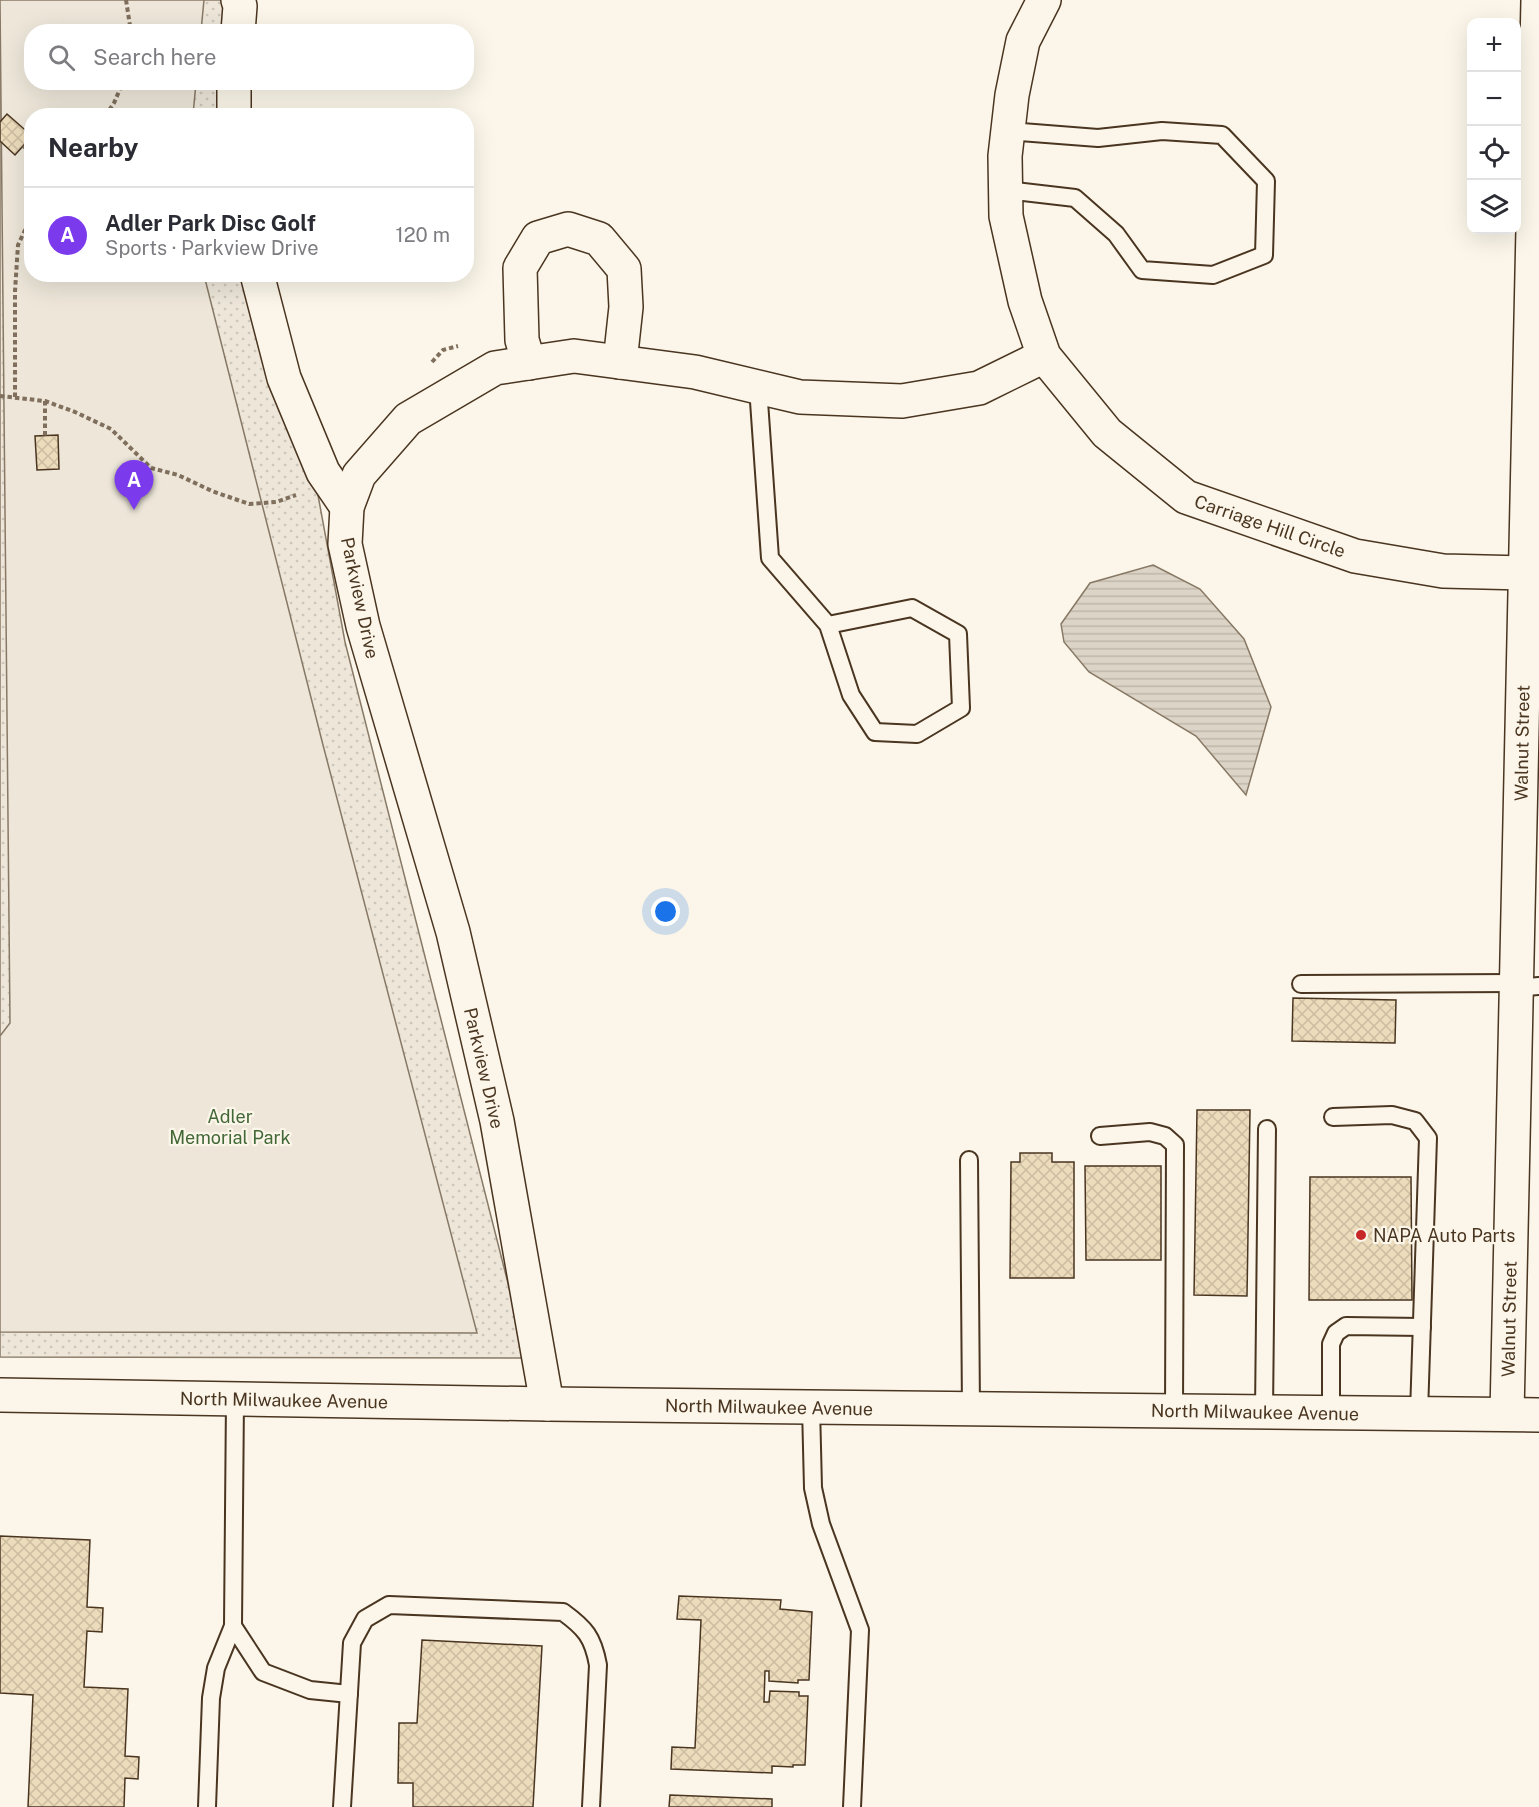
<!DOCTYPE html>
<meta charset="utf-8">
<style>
:root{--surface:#fff;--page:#f7f7f7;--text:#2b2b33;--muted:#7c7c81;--line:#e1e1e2;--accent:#7c3aed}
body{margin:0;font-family:"Public Sans",sans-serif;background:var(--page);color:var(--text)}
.controls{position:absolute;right:18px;top:18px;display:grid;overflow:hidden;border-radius:12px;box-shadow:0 6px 24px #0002}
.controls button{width:54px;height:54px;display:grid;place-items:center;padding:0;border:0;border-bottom:2px solid var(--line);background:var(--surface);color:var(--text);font:30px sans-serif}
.you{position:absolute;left:666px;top:912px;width:21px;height:21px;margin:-15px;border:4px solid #fff;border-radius:50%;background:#1a73e8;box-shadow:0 0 0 9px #1a73e833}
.badge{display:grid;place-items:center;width:39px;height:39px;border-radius:50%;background:var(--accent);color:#fff;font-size:20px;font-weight:700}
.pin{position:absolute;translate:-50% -50px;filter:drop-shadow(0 2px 3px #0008)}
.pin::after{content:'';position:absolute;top:32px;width:21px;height:18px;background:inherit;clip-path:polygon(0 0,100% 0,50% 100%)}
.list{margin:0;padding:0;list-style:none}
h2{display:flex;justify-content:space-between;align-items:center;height:78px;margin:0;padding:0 24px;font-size:26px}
h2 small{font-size:20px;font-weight:400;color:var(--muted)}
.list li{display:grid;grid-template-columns:39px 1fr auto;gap:18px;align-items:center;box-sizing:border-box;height:96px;padding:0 24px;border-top:2px solid var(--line)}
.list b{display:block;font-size:22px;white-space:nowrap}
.list p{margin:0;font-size:20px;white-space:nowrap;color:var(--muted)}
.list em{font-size:20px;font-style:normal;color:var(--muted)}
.icon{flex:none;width:33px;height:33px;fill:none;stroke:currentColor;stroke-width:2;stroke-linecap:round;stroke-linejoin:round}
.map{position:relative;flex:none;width:1539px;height:1807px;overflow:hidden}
.search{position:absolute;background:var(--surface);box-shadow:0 6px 24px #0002;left:24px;top:24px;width:450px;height:66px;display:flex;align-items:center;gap:15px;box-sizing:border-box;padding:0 21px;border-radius:24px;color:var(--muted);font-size:22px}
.panel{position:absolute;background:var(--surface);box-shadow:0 6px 24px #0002;left:24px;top:108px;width:450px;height:174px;border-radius:24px}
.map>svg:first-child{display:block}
.park{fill:url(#park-dots);stroke:#887966;stroke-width:1.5}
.garden{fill:#ede6d9;stroke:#887966;stroke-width:1.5}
.water{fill:url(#water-rules);stroke:#887966;stroke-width:1.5}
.building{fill:url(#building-cross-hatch);stroke:#4a3520;stroke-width:1.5}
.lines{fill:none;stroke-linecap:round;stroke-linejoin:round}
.lane-casing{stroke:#4a3520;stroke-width:20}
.street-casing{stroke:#4a3520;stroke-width:36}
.primary-casing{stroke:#4a3520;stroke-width:36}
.path{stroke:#7f6f5c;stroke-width:4;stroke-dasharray:4.5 3;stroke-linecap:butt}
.lane{stroke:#fbf6e9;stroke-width:16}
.street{stroke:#fbf6e9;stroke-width:33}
.primary{stroke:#fbf6e9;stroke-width:33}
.poi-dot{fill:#c62828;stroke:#fbf6e9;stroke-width:2}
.labels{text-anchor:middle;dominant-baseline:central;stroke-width:4.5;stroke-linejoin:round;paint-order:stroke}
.street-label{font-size:18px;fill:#4a3520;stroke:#fbf6e9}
.park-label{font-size:18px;fill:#436837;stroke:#fbf6e9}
.poi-label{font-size:18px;fill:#4a3520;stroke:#fbf6e9;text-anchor:start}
</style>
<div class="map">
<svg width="1539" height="1807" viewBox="0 0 1539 1807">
<defs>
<pattern id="park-dots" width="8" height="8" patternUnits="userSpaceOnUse" patternTransform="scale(1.5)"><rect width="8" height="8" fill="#ede6d9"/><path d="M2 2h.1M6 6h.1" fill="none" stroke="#cdc6ba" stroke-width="1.8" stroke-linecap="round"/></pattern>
<pattern id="water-rules" width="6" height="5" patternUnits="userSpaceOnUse" patternTransform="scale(1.5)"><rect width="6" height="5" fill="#dcd4c6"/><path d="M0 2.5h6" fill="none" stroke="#beb7aa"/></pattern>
<pattern id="building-cross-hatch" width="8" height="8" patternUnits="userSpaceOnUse" patternTransform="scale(1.5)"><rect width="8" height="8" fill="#ecdcbc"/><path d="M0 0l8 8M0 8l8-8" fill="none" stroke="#ccbda1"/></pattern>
</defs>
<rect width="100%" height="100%" fill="#fbf6e9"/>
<path class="park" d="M0,0H231L230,31L32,32V82L226,83L223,115L32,116V274L247,275L313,468L345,642L527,1358L0,1357Z"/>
<path class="garden" d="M0,0H204L201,31L32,32V82L196,83L193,115L32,116V274L204,275L323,745L477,1333L0,1332V1036L10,1023Z"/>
<path class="water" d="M1153,565L1200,589L1244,639L1271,707L1246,795L1196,736L1089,672L1064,642L1061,624L1090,583Z"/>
<g class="building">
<path d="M7,114L32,136L15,155L0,141V122Z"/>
<path d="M58,435L59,469L37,470L35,436Z"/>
<path d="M1293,998L1396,1000L1395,1043L1292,1041Z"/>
<path d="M1197,1110H1250L1247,1296L1194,1295Z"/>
<path d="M1020,1153H1052V1162H1074V1278H1010L1011,1162H1020Z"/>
<path d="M1085,1166H1161V1260H1086Z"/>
<path d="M1310,1177H1411L1412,1300H1309Z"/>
<path d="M0,1536L90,1540L87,1607L103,1608L102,1632L87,1631L84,1687L128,1689L125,1756L139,1757L138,1779L125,1778L124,1807H28L33,1695L0,1693Z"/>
<path d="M679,1596L781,1600L780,1609L812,1612L809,1680H798V1683L769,1681V1671H765L764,1702H769L770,1691L799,1692V1696H808L805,1765H793V1767L772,1766V1773L671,1769L672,1747L695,1748L701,1620L677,1619Z"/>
<path d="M422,1640L542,1646L533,1807H413V1783H398L399,1723H417Z"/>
<path d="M670,1795L772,1799V1807H669Z"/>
</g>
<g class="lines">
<g class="lane-casing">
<g id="lane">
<path d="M1006,190L1075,198L1116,234L1142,270L1213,275L1264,255L1266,181L1222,135L1162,131L1098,138L1008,131"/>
<path d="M758,387L770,558L828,625L851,695L875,732L917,734L961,708L958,634L912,608L828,625"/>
<path d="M1301,984L1516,983"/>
<path d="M1516,988L1539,986"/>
<path d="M1333,1117L1392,1115L1415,1121L1428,1138L1419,1413"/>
<path d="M1100,1136L1150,1132L1165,1136L1175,1145L1174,1411"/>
<path d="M969,1160L971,1409"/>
<path d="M235,1399L233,1626L263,1672L310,1690L349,1694"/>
<path d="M811,1407L813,1488L821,1524L860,1630L852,1807"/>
<path d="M1264,1412L1267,1129"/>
<path d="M1331,1412V1344L1336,1333L1346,1326L1422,1327"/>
<path d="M207,1807L211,1698L216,1668L233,1626"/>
<path d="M342,1807L352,1643L365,1619L389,1605L563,1612C585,1628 593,1637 598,1665L591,1807"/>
</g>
</g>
<g class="street-casing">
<g id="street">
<path d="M1044,0L1023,41L1012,95L1005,156L1006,216L1025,301L1044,356L1107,433L1186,497L1355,556L1443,571L1525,573"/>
<path d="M238,32L240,6L238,0"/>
<path d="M234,116V82"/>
<path d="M257,274L284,378L323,472L347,507"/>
<path d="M529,363L522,340L520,268L538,238L568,229L599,239L624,269L626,307L620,362"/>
<path d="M547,1404L497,1121L453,932L363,626L345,544L347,507L359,475L408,419L495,368L574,356L695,372L800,397L902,401L979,388L1044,356"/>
<path d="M1507,1414L1538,0"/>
</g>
</g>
<g class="primary-casing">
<path id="primary" d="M0,1395L547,1404L1539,1415"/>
</g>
<g class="path">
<path d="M126,0L131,32"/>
<path d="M105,116L114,103L123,82"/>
<path d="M23,146L32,153"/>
<path d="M432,362L443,350L458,346"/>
<path d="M0,396L45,401L75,412L111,429L151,468L178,475L212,491L249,504L276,502L296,495"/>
<path d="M15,397V291L18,245L32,215"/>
<path d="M45,401V436"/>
</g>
<use href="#lane" class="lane"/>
<use href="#street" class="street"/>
<use href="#primary" class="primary"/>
</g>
<circle class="poi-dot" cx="1361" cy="1235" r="6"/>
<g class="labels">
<g class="street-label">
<text transform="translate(1270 526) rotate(19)">Carriage Hill Circle</text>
<text transform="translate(360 598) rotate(78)">Parkview Drive</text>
<text transform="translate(1522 743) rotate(-89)">Walnut Street</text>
<text transform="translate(484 1068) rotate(77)">Parkview Drive</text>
<text transform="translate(1509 1319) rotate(-89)">Walnut Street</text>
<text transform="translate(284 1400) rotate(1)">North Milwaukee Avenue</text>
<text transform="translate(769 1407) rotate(1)">North Milwaukee Avenue</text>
<text transform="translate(1255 1412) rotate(1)">North Milwaukee Avenue</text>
</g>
<g class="park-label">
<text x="230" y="1116">Adler<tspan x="230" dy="21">Memorial Park</tspan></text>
</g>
<g class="poi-label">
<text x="1373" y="1235">NAPA Auto Parts</text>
</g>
</g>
</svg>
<div class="controls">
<button>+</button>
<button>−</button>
<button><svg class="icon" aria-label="locate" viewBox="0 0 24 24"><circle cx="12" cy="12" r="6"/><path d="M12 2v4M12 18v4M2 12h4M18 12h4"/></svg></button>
<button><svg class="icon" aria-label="layers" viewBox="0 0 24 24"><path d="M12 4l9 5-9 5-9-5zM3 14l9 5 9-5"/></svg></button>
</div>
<div class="you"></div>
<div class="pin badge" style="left:134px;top:510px">A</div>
<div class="search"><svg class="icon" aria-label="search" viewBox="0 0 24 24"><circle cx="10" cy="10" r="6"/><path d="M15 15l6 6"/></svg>Search here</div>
<section class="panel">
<h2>Nearby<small></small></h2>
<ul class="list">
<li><span class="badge">A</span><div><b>Adler Park Disc Golf</b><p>Sports · Parkview Drive</p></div><em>120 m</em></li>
</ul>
</section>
</div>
